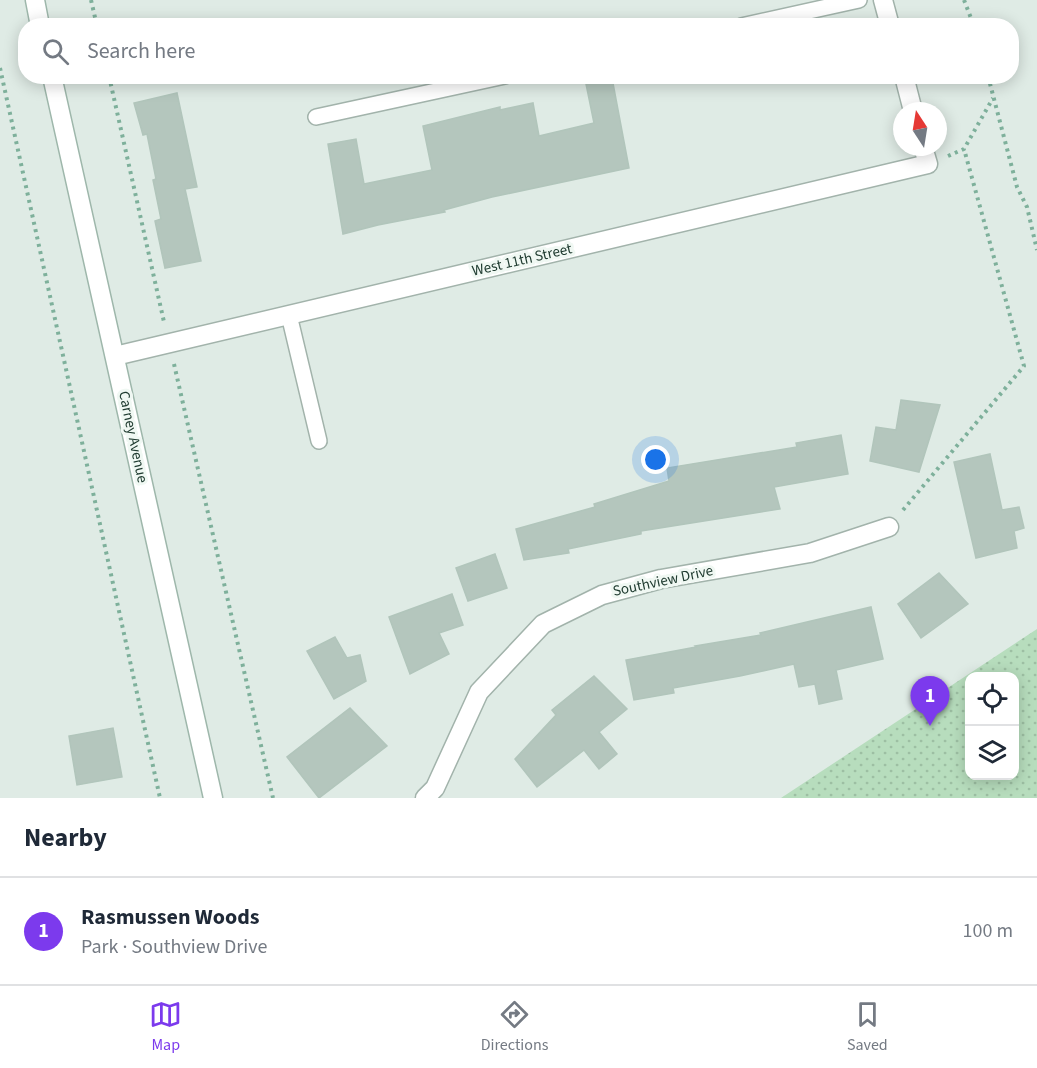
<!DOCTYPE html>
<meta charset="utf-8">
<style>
:root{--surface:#fff;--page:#f6f6f7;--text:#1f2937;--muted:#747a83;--line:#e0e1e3;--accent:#7c3aed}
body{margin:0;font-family:"Source Sans 3",sans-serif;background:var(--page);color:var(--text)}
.controls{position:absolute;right:18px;bottom:18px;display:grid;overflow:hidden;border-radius:12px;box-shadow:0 3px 15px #0003}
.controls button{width:54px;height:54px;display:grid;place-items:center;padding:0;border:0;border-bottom:2px solid var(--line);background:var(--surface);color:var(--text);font:30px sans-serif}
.compass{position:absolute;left:893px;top:102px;width:54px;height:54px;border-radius:50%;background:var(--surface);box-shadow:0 3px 15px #0003;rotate:348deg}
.you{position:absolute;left:656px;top:460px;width:21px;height:21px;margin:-15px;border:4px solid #fff;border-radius:50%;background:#1a73e8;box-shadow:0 0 0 9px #1a73e833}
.badge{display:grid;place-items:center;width:39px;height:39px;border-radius:50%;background:var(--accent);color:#fff;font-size:20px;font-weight:700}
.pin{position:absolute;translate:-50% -50px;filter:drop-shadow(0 2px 3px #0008)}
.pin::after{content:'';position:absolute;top:32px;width:21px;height:18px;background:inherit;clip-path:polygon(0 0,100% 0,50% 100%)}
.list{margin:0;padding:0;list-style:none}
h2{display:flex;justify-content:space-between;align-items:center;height:78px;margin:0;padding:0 24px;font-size:26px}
h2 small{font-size:20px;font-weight:400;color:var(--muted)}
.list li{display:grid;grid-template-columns:39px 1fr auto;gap:18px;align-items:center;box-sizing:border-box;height:108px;padding:0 24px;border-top:2px solid var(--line)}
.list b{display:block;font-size:22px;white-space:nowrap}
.list p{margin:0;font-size:20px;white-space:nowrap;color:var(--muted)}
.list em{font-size:20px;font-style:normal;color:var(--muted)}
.icon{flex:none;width:33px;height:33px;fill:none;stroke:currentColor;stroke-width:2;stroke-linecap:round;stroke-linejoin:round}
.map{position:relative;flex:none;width:1037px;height:798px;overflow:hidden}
.search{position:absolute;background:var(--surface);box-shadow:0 3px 15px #0003;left:18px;right:18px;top:18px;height:66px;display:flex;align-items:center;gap:15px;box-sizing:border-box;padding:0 21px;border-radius:24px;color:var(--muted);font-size:22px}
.sheet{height:186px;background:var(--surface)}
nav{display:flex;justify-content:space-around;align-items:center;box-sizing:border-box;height:84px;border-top:2px solid var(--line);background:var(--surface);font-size:16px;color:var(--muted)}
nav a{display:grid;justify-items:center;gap:3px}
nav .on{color:var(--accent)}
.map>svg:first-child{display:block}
.park{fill:url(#park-dots);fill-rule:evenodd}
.building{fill:#b4c6bd;stroke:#b1c5bb;stroke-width:1.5}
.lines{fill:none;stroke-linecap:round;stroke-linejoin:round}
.lane-casing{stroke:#a2b3ab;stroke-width:18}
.street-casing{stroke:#a2b3ab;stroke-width:21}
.secondary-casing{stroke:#9eb7ab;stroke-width:21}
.path{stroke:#7eb09b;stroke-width:4;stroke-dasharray:3 4.5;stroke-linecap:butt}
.lane{stroke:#fff;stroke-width:15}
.street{stroke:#fff;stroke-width:18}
.secondary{stroke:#fff;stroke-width:18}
.labels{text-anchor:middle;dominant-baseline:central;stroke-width:6;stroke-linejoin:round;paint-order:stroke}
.street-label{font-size:15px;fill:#203c31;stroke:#f0f8f3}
</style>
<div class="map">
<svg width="1037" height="798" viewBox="0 0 1037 798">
<defs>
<pattern id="park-dots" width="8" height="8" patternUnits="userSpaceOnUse" patternTransform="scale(1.5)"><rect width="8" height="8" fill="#b7ddbd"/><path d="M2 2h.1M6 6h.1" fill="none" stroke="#9dbfa3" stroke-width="1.8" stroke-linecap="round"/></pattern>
</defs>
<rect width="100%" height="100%" fill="#dfebe5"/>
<path class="park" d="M1037,629V798H781ZM970,676H1014V776H970Z"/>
<g class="building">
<path d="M612,78L629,168L492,197L444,210L445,212L378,225L343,234L328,144L356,139L364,184L432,170L423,126L500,107V110L533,103L539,136L594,123L586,84Z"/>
<path d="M177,93L197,187L185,189L201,261L165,268L155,221L161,219L153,180L156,179L147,134L143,135L134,103Z"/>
<path d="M901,400L940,405L919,472L870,461L876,427L896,430Z"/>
<path d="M841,435L848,474L774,487L780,509L641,531V534L568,549L569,553L524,560L516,529L595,507L594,504L669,481L667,468L797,447L796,443Z"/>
<path d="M990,454L1002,510L1019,507L1024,528L1014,531L1017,548L976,558L954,462Z"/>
<path d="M495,554L507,588L468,601L456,568Z"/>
<path d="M939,573L968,604L921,638L898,604Z"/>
<path d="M452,594L463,625L439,633L449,654L410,674L389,617Z"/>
<path d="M871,607L883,659L836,670L842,699L819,704L815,684L799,687L794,664L740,676L673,688L674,693L634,700L626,660L696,647L695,646L761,635L760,633Z"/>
<path d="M335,637L347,658L360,655L366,681L334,699L307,651Z"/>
<path d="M594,676L627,709L599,732L617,754L599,769L584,750L537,787L515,759L556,715L552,710Z"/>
<path d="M350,708L387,746L319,798L287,757Z"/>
<path d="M113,728L122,777L77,785L69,736Z"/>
</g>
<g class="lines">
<g class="lane-casing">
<g id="lane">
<path d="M741,26L859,0"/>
<path d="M316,117L505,76"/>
<path d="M289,315L319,441"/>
</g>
</g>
<g class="street-casing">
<g id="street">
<path d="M883,0L890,26"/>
<path d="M904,76L913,111"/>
<path d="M115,356L928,164L923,147"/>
<path d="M425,798L435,788L479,692L543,624L602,595L661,579L810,553L889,527"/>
</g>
</g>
<g class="secondary-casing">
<g id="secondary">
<path d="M35,0L40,26"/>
<path d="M52,76L213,798"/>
</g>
</g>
<g class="path">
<path d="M91,0L97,26"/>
<path d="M964,0L974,26"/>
<path d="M0,68L160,798"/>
<path d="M109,76L164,322"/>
<path d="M988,76L1017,187L1027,207L1037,250"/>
<path d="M948,156L964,149L993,98"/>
<path d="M174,364L273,798"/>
<path d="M903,510L1024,366L964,149"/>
</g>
<use href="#lane" class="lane"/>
<use href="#street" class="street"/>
<use href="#secondary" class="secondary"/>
</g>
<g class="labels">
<g class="street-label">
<text transform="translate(522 260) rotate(-13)">West 11th Street</text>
<text transform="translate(133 437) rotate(78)">Carney Avenue</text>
<text transform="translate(663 581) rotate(-12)">Southview Drive</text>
</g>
</g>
</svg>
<div class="controls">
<button><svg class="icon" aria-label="locate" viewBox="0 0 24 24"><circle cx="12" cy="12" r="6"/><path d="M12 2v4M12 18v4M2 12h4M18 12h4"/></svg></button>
<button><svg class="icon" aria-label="layers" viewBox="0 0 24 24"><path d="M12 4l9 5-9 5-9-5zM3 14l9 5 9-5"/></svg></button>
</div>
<svg class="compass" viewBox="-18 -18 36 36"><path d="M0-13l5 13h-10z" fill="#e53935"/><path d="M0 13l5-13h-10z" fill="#747a83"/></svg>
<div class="you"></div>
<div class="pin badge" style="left:930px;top:726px">1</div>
<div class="search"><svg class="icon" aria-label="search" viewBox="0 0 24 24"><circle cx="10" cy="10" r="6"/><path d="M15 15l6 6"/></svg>Search here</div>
</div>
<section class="sheet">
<h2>Nearby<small></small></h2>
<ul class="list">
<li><span class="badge">1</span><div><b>Rasmussen Woods</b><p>Park · Southview Drive</p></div><em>100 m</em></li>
</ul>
</section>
<nav>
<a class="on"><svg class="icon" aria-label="map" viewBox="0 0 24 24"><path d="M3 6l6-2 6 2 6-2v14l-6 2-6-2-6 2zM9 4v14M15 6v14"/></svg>Map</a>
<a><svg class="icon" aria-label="directions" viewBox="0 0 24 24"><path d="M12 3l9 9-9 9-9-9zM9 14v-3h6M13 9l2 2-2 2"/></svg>Directions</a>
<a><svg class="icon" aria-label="saved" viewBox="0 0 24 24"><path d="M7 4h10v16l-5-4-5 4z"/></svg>Saved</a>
</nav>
